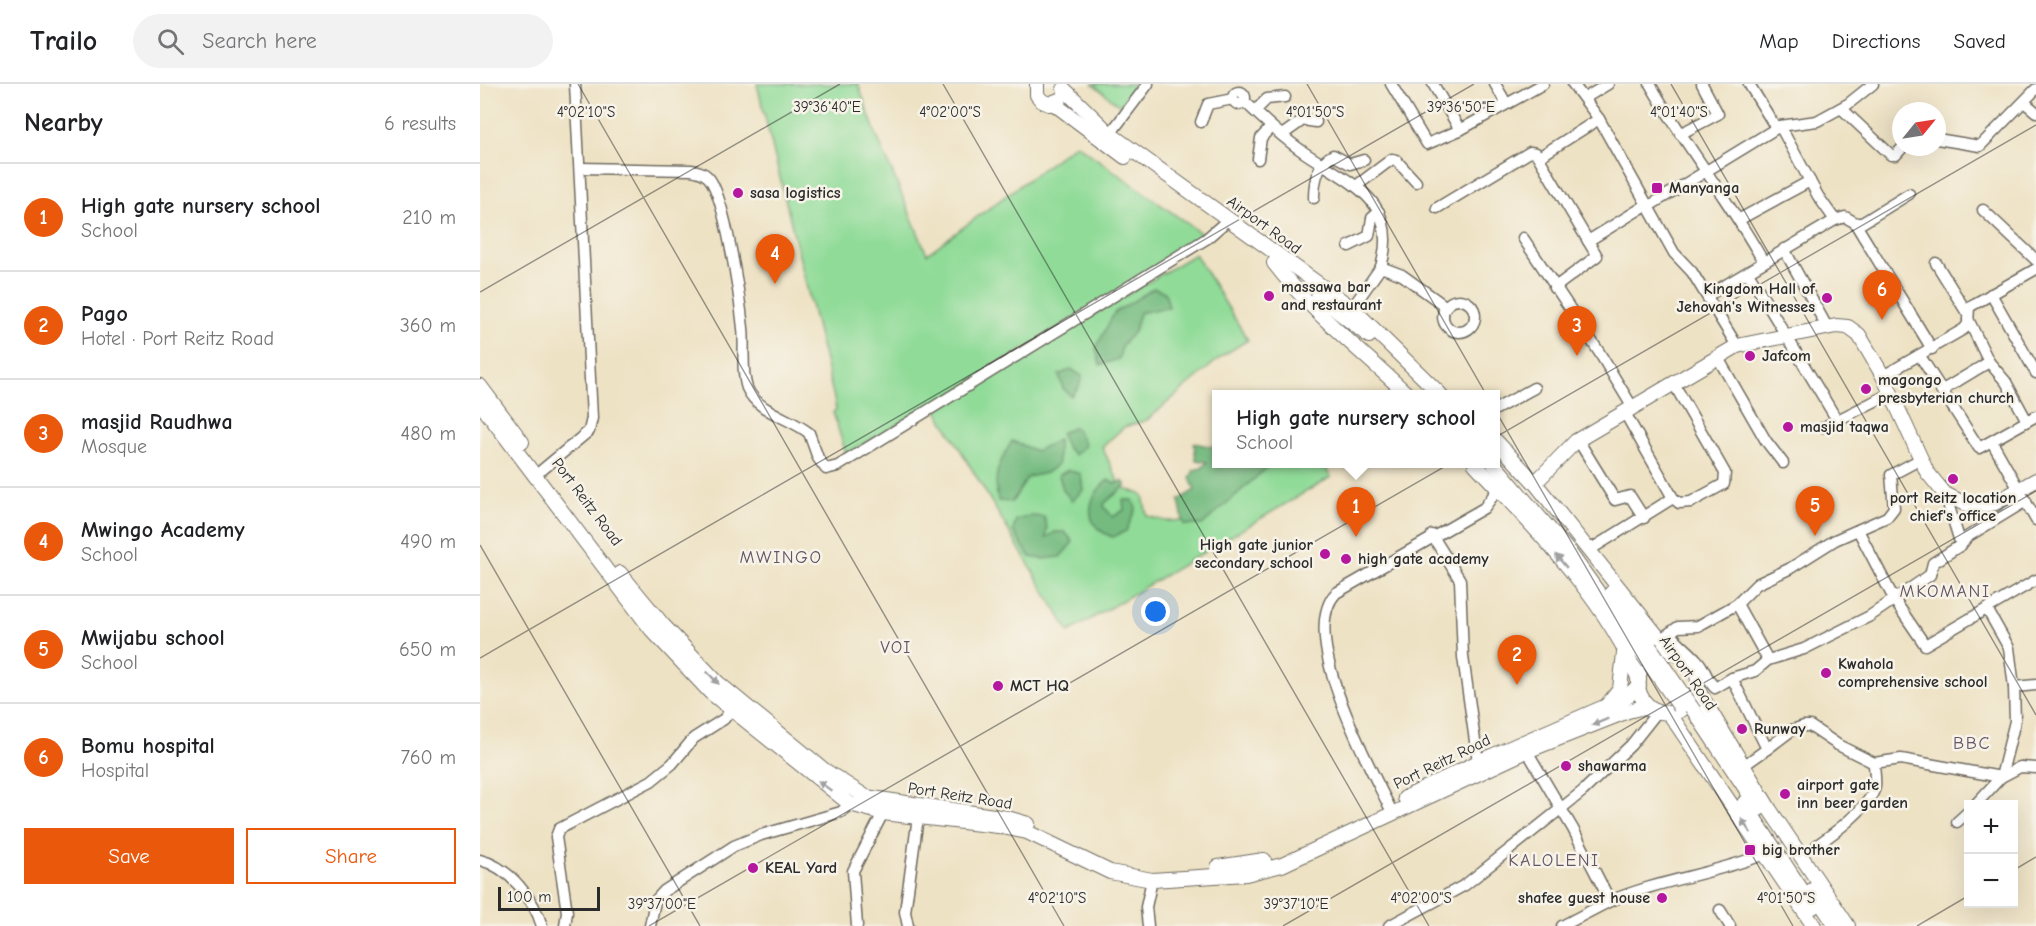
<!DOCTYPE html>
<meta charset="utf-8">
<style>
:root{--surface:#fff;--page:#f2f2f2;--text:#202124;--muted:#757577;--line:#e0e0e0;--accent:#ea580c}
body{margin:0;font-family:"Comic Neue",sans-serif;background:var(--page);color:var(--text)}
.controls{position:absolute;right:18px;bottom:18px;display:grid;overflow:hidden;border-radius:0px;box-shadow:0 6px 24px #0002}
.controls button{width:54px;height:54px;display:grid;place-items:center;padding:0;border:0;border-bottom:2px solid var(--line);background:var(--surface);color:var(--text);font:30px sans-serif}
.compass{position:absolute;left:1412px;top:18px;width:54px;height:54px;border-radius:50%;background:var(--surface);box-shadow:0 6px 24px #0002;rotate:60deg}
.scale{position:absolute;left:18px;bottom:15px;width:102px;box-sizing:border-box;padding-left:6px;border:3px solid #2b2b2b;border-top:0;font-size:16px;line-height:21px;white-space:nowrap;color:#2b2b2b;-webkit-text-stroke:4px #f7f3e8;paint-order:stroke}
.you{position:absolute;left:676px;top:528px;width:21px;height:21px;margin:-15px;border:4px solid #fff;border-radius:50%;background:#1a73e8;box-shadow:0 0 0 9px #1a73e833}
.badge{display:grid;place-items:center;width:39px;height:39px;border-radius:50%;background:var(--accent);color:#fff;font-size:20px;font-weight:700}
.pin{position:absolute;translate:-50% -50px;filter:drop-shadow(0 2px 3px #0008)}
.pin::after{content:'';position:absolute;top:32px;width:21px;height:18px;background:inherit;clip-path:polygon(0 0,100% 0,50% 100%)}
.popup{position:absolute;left:732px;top:306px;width:288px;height:78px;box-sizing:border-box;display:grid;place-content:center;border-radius:0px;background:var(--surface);filter:drop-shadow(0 2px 4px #0005);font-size:20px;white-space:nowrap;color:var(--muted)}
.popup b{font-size:22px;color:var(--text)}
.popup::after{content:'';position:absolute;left:50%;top:100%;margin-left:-12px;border:12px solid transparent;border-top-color:var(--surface)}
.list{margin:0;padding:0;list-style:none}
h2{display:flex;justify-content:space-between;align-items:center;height:78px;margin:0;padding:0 24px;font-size:26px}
h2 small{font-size:20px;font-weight:400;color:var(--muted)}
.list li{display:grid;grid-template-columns:39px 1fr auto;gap:18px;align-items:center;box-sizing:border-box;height:108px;padding:0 24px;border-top:2px solid var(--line)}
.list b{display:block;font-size:22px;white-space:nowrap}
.list p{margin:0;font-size:20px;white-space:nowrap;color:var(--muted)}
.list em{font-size:20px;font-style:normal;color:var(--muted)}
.actions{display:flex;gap:12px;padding:18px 24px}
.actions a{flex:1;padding:14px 0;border:2px solid var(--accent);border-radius:0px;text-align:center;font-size:21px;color:var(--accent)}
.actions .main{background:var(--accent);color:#fff}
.icon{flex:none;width:33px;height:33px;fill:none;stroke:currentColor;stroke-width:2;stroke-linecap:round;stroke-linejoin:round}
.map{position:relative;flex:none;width:1556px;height:842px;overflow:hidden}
header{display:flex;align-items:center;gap:36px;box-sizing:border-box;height:84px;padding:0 30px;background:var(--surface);border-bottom:2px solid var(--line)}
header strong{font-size:28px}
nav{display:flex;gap:33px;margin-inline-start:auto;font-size:21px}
.search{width:420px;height:54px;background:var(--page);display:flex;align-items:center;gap:15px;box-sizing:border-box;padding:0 21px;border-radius:33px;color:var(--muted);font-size:22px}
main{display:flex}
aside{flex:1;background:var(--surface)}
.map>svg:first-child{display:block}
.green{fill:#90db98;stroke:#5e8362;stroke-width:1.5}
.forest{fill:#74bb80;stroke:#507356;stroke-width:1.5}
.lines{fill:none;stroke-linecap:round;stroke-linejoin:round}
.minor-casing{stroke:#6f6b61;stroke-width:13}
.major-casing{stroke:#6f6b61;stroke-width:16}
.minor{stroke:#fff;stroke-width:10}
.major{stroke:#fff;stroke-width:14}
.major-bridge-casing{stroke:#6f6b61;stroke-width:16;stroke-linecap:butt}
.major-bridge{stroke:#fff;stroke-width:14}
.oneway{fill:#a0a0a0}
.ticks{fill:none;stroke:#2b2b2b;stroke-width:1.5;stroke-opacity:0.45}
.poi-dot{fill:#b5179e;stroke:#f7f3e8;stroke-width:2}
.labels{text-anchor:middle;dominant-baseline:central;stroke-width:5;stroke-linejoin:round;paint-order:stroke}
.poi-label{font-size:16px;font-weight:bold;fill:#2b2b2b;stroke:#f7f3e8;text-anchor:start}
.street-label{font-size:16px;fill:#2b2b2b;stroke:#f7f3e8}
.neighbourhood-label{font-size:18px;letter-spacing:1.5px;fill:#625564;stroke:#f7f3e8}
.ticks-label{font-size:15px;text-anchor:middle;fill:#2b2b2b;stroke:#f7f3e8;stroke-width:5;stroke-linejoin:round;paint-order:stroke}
</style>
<header>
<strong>Trailo</strong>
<div class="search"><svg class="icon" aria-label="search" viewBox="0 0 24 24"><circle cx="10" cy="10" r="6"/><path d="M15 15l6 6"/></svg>Search here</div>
<nav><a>Map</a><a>Directions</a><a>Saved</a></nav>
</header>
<main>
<aside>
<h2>Nearby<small>6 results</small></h2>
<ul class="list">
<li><span class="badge">1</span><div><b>High gate nursery school</b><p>School</p></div><em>210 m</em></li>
<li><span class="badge">2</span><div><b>Pago</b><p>Hotel · Port Reitz Road</p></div><em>360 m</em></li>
<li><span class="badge">3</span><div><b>masjid Raudhwa</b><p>Mosque</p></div><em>480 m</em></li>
<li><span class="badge">4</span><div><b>Mwingo Academy</b><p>School</p></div><em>490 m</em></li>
<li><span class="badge">5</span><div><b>Mwijabu school</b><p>School</p></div><em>650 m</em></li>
<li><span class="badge">6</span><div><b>Bomu hospital</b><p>Hospital</p></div><em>760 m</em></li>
</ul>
<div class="actions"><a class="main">Save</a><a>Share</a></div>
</aside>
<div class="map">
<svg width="1556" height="842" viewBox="0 0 1556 842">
<rect width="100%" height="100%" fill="#f7f3e8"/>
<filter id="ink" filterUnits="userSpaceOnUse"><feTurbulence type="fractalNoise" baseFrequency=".0167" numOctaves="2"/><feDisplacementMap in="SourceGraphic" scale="12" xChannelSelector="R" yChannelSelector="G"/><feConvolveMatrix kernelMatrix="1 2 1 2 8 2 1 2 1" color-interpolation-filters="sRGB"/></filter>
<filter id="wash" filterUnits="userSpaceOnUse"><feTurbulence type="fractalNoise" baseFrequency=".008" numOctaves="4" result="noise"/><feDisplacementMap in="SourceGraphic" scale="24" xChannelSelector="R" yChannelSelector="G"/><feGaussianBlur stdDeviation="1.35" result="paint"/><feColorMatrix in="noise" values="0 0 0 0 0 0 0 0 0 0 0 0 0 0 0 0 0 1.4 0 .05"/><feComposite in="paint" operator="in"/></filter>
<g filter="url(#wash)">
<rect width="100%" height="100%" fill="#eee2c4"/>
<g class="green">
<path d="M277,0H378L396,50L447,170L596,60L726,153L472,310L366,370L353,328L356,326L354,314Z"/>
<path d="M613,0H655L640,22Z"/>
<path d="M715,170L768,256L742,272L667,336L644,343L622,363L641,403L663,411L667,432L686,437H720L785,380H843L851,393L589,548L456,325Z"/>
</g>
<g class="forest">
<path d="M674,204L685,208L689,223L659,229L654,248L642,261L639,275L620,281L616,264L634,229Z"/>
<path d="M591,285L602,292L599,303L591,312L583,304L579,291Z"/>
<path d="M595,343L605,361L595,371L587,364L580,349Z"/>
<path d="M578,356V380L566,389L548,393L532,418L518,417C513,389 518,381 532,357L556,367Z"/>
<path d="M714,359L733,363L736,360V380H791L722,441H704L699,416L715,406L710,394L714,386L722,384L727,378L716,376Z"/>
<path d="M588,386L601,390L603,406L592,417L583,406L579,391Z"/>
<path d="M628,396L636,400L642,397L646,401L625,419L624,423L633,433L644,426L643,416H653L656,425L646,447L633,453C602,442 606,414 628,396Z"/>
<path d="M551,432L564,433L567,444L566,454L575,448H585L593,458L580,473L563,475L550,473L533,447L536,436Z"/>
</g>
</g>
<g filter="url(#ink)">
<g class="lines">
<g class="minor-casing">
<g id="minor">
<path d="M911,0L947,60L980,46L1063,0"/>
<path d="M953,0L980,46"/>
<path d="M1015,0L1026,19"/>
<path d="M1093,0L1119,35L1194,169L1212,188L1257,262"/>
<path d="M1170,0C1205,61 1249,116 1283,177"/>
<path d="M1269,0L1296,44"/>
<circle cx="759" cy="14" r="6"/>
<path d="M1105,14L1128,0"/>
<path d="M765,18C784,36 803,54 825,69C871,100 920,116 901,183"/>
<path d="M1544,18L1556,28"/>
<path d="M1361,24L1411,71H1416L1423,63"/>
<path d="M775,27L787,15L805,13"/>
<path d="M721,38L728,20L753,15"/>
<path d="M1300,42L1338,112L1355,136"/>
<path d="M630,50L668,0"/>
<path d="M1200,50L1238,30L1222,0"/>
<path d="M802,51L823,36L836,38"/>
<path d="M1457,55L1500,62L1556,5"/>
<path d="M1059,73L1119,35"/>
<path d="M778,75L781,54L791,43"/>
<path d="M100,84L211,86C218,87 223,88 228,93C245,110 260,216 263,244C265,262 261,287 267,304C277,328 311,334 329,349L338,374L346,385L358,382L726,155L742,141"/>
<path d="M876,102L912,75L916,76L936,98"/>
<path d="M834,114C834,97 837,79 853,71L870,80L884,76"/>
<path d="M1169,122L1300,42L1337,37L1368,20L1393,0"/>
<path d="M957,124L1050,68L1056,69L1117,172L1074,204"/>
<path d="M1503,126L1556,176"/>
<path d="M1260,135L1330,97"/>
<path d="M1375,139L1452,265"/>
<path d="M1043,154L1119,268L1153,324"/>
<path d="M1108,157L1168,120"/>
<path d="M869,162L889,152L892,134L899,128"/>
<path d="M1304,165L1347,243"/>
<path d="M1456,179L1487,229"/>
<path d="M1269,190L1357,336"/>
<path d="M1511,210L1556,289"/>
<path d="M1227,212L1355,136L1365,133L1376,139H1382L1429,110"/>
<circle cx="979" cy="232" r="16"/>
<path d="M872,224L901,183L922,191L965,222"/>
<path d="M1488,235L1509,278L1526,298L1547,337"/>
<path d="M1440,272L1499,364L1556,332"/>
<path d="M1238,274L1286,357L1303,379"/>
<path d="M1403,292L1484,245L1488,240L1489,223L1556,185"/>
<path d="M1461,307L1509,278"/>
<path d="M1016,325L1054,304"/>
<path d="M1145,329L1193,414L1199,419L1211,418L1244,400L1245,389L1194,300"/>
<path d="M1344,343L1411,309"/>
<path d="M1098,356L1135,416L1150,412L1164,434"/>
<path d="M1512,358L1556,436"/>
<path d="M62,386L109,347L112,334L95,0"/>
<path d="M1465,410L1481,461"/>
<path d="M1378,446L1415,517L1445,561L1556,496"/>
<path d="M952,451L980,496L983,573L998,678"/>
<path d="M1108,464L1116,462L1193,414"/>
<path d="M1257,520L1288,576"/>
<path d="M1190,549C1198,559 1208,566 1217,576C1225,584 1226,595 1235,604L1252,594L1275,587L1288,576L1324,565L1390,532L1450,491L1453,479L1481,461L1487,453L1546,417"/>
<path d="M1185,552L1198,543L1218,542L1257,520L1277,500L1309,485L1355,456L1407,433L1414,424L1411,391L1441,375"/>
<path d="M1252,594L1287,665L1312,646L1324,642H1330L1358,661L1394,679L1421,675L1521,693L1540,683L1556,684"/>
<path d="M1534,603L1556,601"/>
<path d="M1047,667L1093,745L1130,817L1082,842"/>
<path d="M1263,682L1287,665"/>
<path d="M1496,720L1521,693L1535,637L1534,603L1529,564L1507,525"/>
<path d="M909,722C888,679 817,550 856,509L1004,424L1018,405"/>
<path d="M1477,738L1488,728"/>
<path d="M1337,761C1353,750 1391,722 1395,703C1396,695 1394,686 1394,679"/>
<path d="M0,776C29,783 54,815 62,842"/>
<path d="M1130,817C1180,796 1234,790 1285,770"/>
<path d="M1240,826L1250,842"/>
<path d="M85,842L87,828L76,753L79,745L171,697L192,680L214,654L244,635L251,626"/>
<path d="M170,842L175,817L184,807L254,762L281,751L361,728L370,720"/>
<path d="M377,842L373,787L403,729"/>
<path d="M428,842L425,828L438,733"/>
<path d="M668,842L666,823L672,796"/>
<path d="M909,842L985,801L1103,707L1151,661L1178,627"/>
</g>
</g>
<g class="major-casing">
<g id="major">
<path d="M557,0V11L562,17L569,20L579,16"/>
<path d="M584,5L630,50L872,224L960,310"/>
<path d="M573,19L645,73"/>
<path d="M794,179C832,229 882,267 927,310"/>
<path d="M838,212L889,252"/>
<path d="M0,302L42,358"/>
<path d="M0,319L171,545L230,608L370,720L403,729L518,742L547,748L630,788L672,796L766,790L802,781L1047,667L1148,627L1160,624L1176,626"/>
<path d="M1016,357L1055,399L1191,569"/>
<path d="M995,380C1053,442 1127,516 1159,596"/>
<path d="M1014,380L1089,468L1162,569"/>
<path d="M1055,399L1096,357L1257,262L1356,242L1368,243L1379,251L1403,292L1447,388L1465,410L1487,421H1503L1515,419L1556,396"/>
<path d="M140,489L183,541L238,599L344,686L386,713L527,734L548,740"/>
<path d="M1132,508L1170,563"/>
<circle cx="1188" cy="599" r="30"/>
<path d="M1217,605L1290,726L1368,842"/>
<path d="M1128,620L1140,605L1144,569"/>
<path d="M1214,627L1279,725"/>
<path d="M1189,629L1334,842"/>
<path d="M925,714L998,678L1147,613L1159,601"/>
<path d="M1264,719L1333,823"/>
<path d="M738,783L784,776"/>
<path d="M1332,806L1356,842"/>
</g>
</g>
<use href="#minor" class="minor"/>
<use href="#major" class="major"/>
<g class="major-bridge-casing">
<g id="major-bridge">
<path d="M1170,563L1214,627"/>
<path d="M1162,569L1200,623"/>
</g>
</g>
<use href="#major-bridge" class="major-bridge"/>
</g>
<defs><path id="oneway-solid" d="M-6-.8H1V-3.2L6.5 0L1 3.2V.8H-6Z" transform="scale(1.5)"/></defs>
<g class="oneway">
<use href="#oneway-solid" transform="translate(1081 477) rotate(-130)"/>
<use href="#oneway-solid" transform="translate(233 594) rotate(46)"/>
<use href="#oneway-solid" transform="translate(1120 638) rotate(158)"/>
<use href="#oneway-solid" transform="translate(345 702) rotate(-143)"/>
<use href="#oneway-solid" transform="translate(1266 742) rotate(-124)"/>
</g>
</g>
<path class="ticks" d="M98,0L584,842M463,0L949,842M827,0L1313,842M1191,0L1556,631M0,208L360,0M0,461L220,842M0,574L994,0M1534,786L1556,773M169,842L1556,41M803,842L1556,407M1437,842L1488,812"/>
<g class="poi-dot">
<rect x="1171" y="98" width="12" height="12" rx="3"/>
<circle cx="258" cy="109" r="6"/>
<circle cx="789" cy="212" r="6"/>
<circle cx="1347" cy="214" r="6"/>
<circle cx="1270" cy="272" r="6"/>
<circle cx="1386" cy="305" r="6"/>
<circle cx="1308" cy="343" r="6"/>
<circle cx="1473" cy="395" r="6"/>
<circle cx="845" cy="470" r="6"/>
<circle cx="866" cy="475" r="6"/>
<circle cx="1346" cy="589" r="6"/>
<circle cx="518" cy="602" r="6"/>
<circle cx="1262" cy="645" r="6"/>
<circle cx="1086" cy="682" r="6"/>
<circle cx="1305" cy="710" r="6"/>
<rect x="1264" y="760" width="12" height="12" rx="3"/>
<circle cx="273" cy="784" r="6"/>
<circle cx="1182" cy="814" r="6"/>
</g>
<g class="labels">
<g class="poi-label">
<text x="1189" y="104">Manyanga</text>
<text x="270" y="109">sasa logistics</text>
<text x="801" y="203">massawa bar<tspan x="801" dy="18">and restaurant</tspan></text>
<text x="1335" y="205" text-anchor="end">Kingdom Hall of<tspan x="1335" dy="18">Jehovah's Witnesses</tspan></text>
<text x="1282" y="272">Jafcom</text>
<text x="1398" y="296">magongo<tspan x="1398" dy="18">presbyterian church</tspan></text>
<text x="1320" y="343">masjid taqwa</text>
<text x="1473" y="414" text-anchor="middle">port Reitz location<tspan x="1473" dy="18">chief's office</tspan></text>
<text x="833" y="461" text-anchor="end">High gate junior<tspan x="833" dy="18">secondary school</tspan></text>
<text x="878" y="475">high gate academy</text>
<text x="1358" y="580">Kwahola<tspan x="1358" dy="18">comprehensive school</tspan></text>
<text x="530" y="602">MCT HQ</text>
<text x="1274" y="645">Runway</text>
<text x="1098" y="682">shawarma</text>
<text x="1317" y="701">airport gate<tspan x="1317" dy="18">inn beer garden</tspan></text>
<text x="1282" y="766">big brother</text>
<text x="285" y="784">KEAL Yard</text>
<text x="1170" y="814" text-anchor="end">shafee guest house</text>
</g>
<g class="street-label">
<text transform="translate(784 141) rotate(36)">Airport Road</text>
<text transform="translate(107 418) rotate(53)">Port Reitz Road</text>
<text transform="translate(1208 589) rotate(55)">Airport Road</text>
<text transform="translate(962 678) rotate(-26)">Port Reitz Road</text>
<text transform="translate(480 712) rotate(9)">Port Reitz Road</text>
</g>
<g class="neighbourhood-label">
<text x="301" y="473">MWINGO</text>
<text x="1465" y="507">MKOMANI</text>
<text x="416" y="563">VOI</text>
<text x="1492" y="659">BBC</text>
<text x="1074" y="776">KALOLENI</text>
</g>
</g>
<g class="ticks-label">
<text x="347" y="28">39°36'40"E</text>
<text x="981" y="28">39°36'50"E</text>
<text x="106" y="33">4°02'10"S</text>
<text x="470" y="33">4°02'00"S</text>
<text x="835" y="33">4°01'50"S</text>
<text x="1199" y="33">4°01'40"S</text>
<text x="577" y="819">4°02'10"S</text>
<text x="941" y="819">4°02'00"S</text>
<text x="1306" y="819">4°01'50"S</text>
<text x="182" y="825">39°37'00"E</text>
<text x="816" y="825">39°37'10"E</text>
</g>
</svg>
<div class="controls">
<button>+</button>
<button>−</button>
</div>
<svg class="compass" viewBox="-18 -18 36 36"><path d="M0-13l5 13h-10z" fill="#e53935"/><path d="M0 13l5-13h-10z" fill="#757577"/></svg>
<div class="scale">100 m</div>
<div class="you"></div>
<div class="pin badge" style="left:876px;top:453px">1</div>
<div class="popup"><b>High gate nursery school</b>School</div>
<div class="pin badge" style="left:1037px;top:601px">2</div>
<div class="pin badge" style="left:1097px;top:272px">3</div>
<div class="pin badge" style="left:295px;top:200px">4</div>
<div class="pin badge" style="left:1335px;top:452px">5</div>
<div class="pin badge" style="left:1402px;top:236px">6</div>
</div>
</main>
